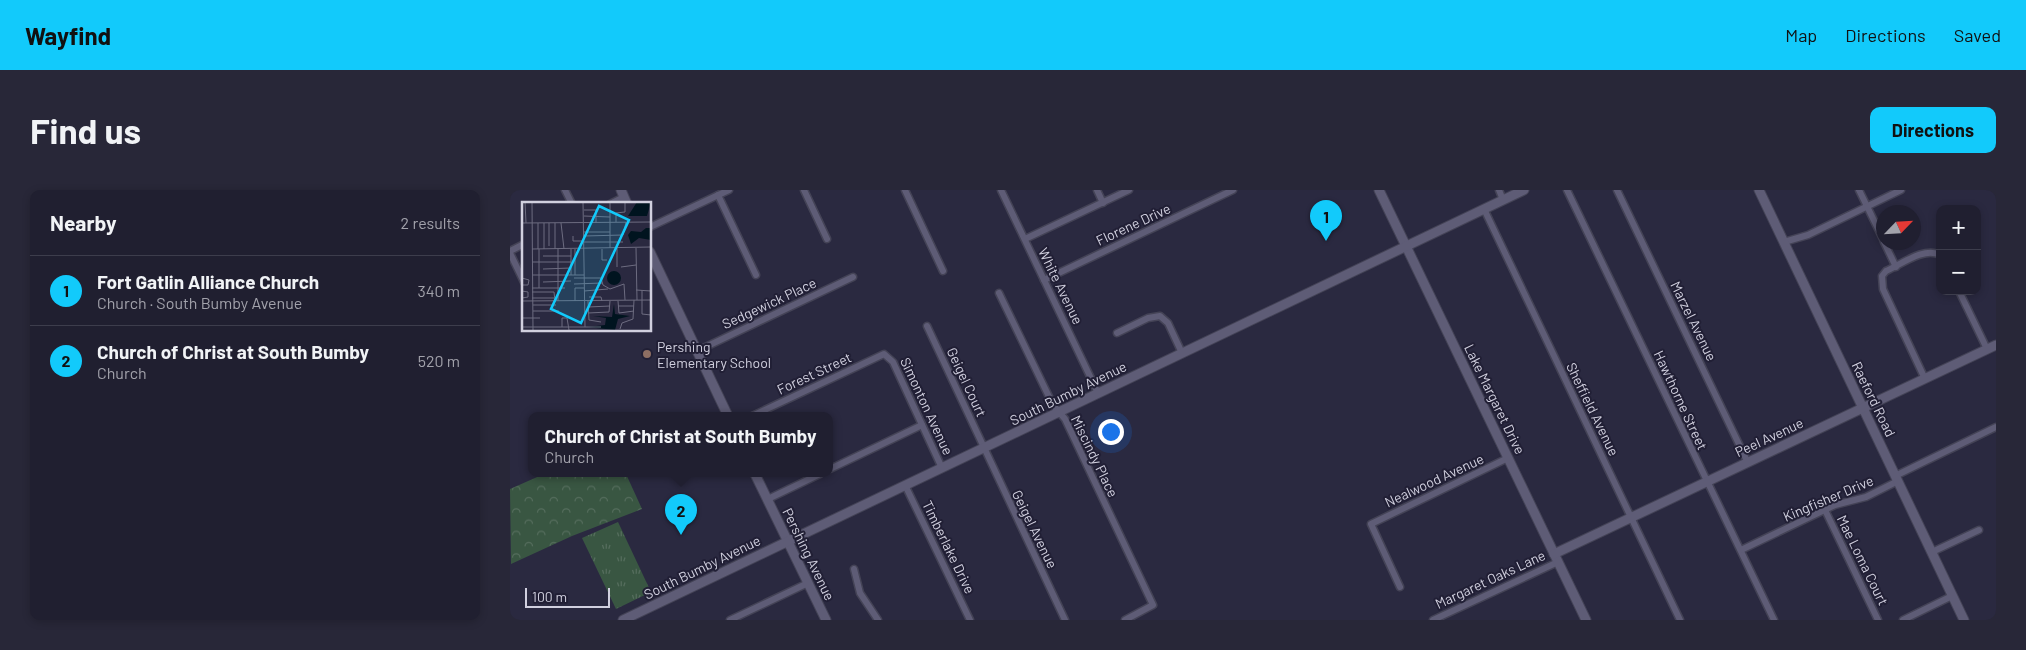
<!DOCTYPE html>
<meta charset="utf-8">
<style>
:root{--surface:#201f30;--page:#282738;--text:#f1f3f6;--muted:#a2a2ab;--line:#3d3d4c;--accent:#12cafb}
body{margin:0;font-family:Barlow,sans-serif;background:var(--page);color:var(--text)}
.controls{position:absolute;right:15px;top:15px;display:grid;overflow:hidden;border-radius:10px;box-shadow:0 2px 8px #0003}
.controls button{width:45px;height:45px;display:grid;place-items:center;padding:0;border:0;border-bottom:1px solid var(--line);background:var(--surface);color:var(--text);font:25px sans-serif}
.compass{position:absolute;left:1366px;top:15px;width:45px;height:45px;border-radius:50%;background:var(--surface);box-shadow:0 2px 8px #0003;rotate:65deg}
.scale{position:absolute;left:15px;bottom:12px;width:85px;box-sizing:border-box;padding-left:5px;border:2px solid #d1d0df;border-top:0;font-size:14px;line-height:18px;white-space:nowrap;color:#d1d0df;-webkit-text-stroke:4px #211f35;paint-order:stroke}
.you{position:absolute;left:600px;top:241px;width:18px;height:18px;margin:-12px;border:4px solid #fff;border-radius:50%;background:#1a73e8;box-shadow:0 0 0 8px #1a73e833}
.badge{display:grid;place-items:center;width:32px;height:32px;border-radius:50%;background:var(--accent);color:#111;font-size:16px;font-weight:700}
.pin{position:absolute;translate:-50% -41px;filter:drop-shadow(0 1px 2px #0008)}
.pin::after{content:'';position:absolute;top:26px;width:18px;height:15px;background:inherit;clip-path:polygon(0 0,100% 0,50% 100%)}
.popup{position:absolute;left:18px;top:222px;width:305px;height:65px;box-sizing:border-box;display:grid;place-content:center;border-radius:10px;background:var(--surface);filter:drop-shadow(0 1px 4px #0005);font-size:16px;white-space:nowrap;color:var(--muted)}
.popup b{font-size:19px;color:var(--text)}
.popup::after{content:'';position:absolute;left:50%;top:100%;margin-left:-10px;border:10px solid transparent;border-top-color:var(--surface)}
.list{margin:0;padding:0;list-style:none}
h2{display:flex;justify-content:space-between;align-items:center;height:65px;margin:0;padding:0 20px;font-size:21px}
h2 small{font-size:16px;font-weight:400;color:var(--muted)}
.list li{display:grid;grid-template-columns:32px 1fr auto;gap:15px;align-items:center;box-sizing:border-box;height:70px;padding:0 20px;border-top:1px solid var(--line)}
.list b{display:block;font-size:19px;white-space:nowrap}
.list p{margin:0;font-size:16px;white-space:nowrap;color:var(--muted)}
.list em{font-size:16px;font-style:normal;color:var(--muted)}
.map{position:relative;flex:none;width:1486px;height:430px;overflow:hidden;border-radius:10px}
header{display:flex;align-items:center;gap:30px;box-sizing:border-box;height:70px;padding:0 25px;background:var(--accent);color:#111}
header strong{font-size:24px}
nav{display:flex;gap:28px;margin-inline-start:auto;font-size:18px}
.intro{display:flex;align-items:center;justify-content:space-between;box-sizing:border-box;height:120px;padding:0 30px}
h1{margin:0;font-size:35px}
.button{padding:12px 22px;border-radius:10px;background:var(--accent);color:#111;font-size:18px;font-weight:700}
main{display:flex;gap:30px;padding:0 30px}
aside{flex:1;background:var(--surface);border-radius:10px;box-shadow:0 2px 8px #0003}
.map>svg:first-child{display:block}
.grass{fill:url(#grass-tufts)}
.park{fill:url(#park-crowns)}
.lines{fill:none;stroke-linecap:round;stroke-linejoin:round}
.street-casing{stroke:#444356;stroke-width:9}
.secondary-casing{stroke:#444356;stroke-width:11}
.street{stroke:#5e5c76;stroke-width:6}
.secondary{stroke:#5e5c76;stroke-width:9}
.education-dot{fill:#8d6e63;stroke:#211f35;stroke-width:2}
.labels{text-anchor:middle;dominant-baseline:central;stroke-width:4;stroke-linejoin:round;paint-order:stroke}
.street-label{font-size:14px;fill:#d1d0df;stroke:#211f35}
.poi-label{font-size:14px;fill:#d1d0df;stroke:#211f35;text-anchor:start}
.inset-road{fill:none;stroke:#6d6c80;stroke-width:1}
.view{fill:#12cafb;fill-opacity:0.15;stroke:#12cafb;stroke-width:2.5}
.inset-edge{fill:none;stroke:#d1d0df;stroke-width:2.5}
</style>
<header>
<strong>Wayfind</strong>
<nav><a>Map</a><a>Directions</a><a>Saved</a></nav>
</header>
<div class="intro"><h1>Find us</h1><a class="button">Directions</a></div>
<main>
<aside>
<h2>Nearby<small>2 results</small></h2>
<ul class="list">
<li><span class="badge">1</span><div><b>Fort Gatlin Alliance Church</b><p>Church · South Bumby Avenue</p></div><em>340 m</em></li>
<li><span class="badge">2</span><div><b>Church of Christ at South Bumby</b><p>Church</p></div><em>520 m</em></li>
</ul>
</aside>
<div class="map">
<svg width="1486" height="430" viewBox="0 0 1486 430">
<defs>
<pattern id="grass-tufts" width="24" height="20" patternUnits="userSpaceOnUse" patternTransform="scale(1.25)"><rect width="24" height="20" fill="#395642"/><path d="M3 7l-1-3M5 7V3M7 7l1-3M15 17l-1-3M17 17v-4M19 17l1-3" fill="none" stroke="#556d5d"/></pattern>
<pattern id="park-crowns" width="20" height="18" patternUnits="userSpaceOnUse" patternTransform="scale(1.25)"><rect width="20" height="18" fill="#395642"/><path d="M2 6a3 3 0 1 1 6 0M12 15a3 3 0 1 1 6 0" fill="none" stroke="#556d5d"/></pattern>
</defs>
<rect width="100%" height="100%" fill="#2a2940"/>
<path class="grass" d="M108,332L141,402L106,419L72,348Z"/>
<path class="park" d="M34,284H116L132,319L62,346L1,374L0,299Z"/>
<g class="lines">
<g class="street-casing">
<g id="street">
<path d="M55,0L62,14"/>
<path d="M294,0L317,49"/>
<path d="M395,0L433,81"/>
<path d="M491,0L588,203"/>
<path d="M587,0L593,13"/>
<path d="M989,0L993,10"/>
<path d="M1057,0L1264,430"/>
<path d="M1107,0L1238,273"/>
<path d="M1349,0L1374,51"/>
<path d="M208,5L246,85"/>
<path d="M100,14L114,7"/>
<path d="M974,19L1170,430"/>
<path d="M140,37L219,0"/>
<path d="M515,49L619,0"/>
<path d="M1274,52L1298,45L1391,0"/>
<path d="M1374,52L1386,77"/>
<path d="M0,61L14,54"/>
<path d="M0,63L14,92"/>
<path d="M534,90L723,0"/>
<path d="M1449,101L1477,159"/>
<path d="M489,103L543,215L555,229L643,415L615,430"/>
<path d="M417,136L555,430"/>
<path d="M607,143L638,128L650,126L658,133L672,163"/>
<path d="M187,161L343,87"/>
<path d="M1415,189L1373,99L1372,86L1376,81C1390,75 1415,56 1430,65"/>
<path d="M242,226L374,164L383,172L432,278"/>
<path d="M320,279L412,235"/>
<path d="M1385,286L1486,237"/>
<path d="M395,295L460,430"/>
<path d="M258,309L310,284"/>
<path d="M1315,320L1368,430"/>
<path d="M1231,360L1325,315L1356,307L1388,291"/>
<path d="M1422,362L1469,340"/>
<path d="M344,379L350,403L368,430"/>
<path d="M890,397L861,334L998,268"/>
<path d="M220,430L298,393"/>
<path d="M923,430L1048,372"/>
<path d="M1393,430L1442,406"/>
</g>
</g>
<g class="secondary-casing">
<g id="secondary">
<path d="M111,0L117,14"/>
<path d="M869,0L1076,430"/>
<path d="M1249,0L1454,430"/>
<path d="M140,62L218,226"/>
<path d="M245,284L316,430"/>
<path d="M1044,364L1486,155"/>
<path d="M113,430L1014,0"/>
</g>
</g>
<use href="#street" class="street"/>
<use href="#secondary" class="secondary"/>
</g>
<circle class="education-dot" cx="137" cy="164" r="5"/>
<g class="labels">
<g class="street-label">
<text transform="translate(623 34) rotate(-25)">Florene Drive</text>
<text transform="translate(551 96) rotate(64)">White Avenue</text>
<text transform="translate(259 113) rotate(-25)">Sedgewick Place</text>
<text transform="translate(1184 131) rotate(64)">Marzel Avenue</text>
<text transform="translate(304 183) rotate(-25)">Forest Street</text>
<text transform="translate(457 192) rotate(65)">Geigel Court</text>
<text transform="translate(558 203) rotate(-26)">South Bumby Avenue</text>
<text transform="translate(985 209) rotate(64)">Lake Margaret Drive</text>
<text transform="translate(1364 209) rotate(64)">Raeford Road</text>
<text transform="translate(1171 210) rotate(65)">Hawthorne Street</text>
<text transform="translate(417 216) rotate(65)">Simonton Avenue</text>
<text transform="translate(1083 219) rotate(64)">Sheffield Avenue</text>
<text transform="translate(1259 247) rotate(-25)">Peel Avenue</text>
<text transform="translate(585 266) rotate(64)">Miscindy Place</text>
<text transform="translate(924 290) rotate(-25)">Nealwood Avenue</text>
<text transform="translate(1318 308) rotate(-23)">Kingfisher Drive</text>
<text transform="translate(525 339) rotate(64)">Geigel Avenue</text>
<text transform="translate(439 357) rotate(64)">Timberlake Drive</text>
<text transform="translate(299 364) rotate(64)">Pershing Avenue</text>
<text transform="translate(1353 370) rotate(64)">Mae Loma Court</text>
<text transform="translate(192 377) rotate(-26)">South Bumby Avenue</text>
<text transform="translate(980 389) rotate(-25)">Margaret Oaks Lane</text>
</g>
<g class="poi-label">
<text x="147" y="156">Pershing<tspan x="147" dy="16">Elementary School</tspan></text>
</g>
</g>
<g transform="translate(12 12)">
<rect width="129" height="129" fill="#2a2940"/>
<path d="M115,0H129L125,14H106ZM124,26H129V38L117,36L109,42L106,33L109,29L119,30ZM85 76a7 7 0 1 1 14 0a7 7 0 1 1-14 0ZM92,102L93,112L108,114L96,117L93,128L65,125L83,123L84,116L71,114L90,115Z" fill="#00141f"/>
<path class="inset-road" d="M3,0L4,21M10,0L11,128M61,0L63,125M88,0V46M62,8H74V21M62,14L88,15M94,20V11L103,10V0M0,21L129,20M16,21V47M22,21V47M27,21V44M33,21V47M39,21L42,47M62,30H88M51,34V39H62M62,34L101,33L104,20M62,40H101M95,46V65M114,46L115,98M10,47L129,45M17,47V86M36,47V99M49,47V73M53,47V73M80,47V58H85M21,54H49M10,60H49M99,65L114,63M21,67L49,66M10,73H62M0,76L7,78L6,83H0M52,76H79L81,83L88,87L102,82L103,98M21,80L49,79M52,82L80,81M10,86H43M114,88L129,89M120,88V112L129,113M0,89L6,90V95L0,96M62,89L86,87M10,90H32L33,99M67,95H79L80,99M10,96H32M0,99L129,98M53,99V86H62M66,99L67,118L79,120M96,99L97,111L112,109M11,103H34M96,104H112M66,105L88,104M11,109H37M66,111L87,110L88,99M0,116H18M0,125H79M40,125V116H45L47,128M98,127L100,121L111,117L112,98"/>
<path class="view" d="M77,4L107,18L59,121L29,107Z"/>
<rect width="129" height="129" class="inset-edge"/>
</g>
</svg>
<div class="controls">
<button>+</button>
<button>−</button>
</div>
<svg class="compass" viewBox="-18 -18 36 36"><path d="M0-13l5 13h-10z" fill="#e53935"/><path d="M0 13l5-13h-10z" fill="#a2a2ab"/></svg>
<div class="scale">100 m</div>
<div class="you"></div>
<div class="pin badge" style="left:816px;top:51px">1</div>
<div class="pin badge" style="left:171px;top:345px">2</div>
<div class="popup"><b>Church of Christ at South Bumby</b>Church</div>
</div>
</main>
